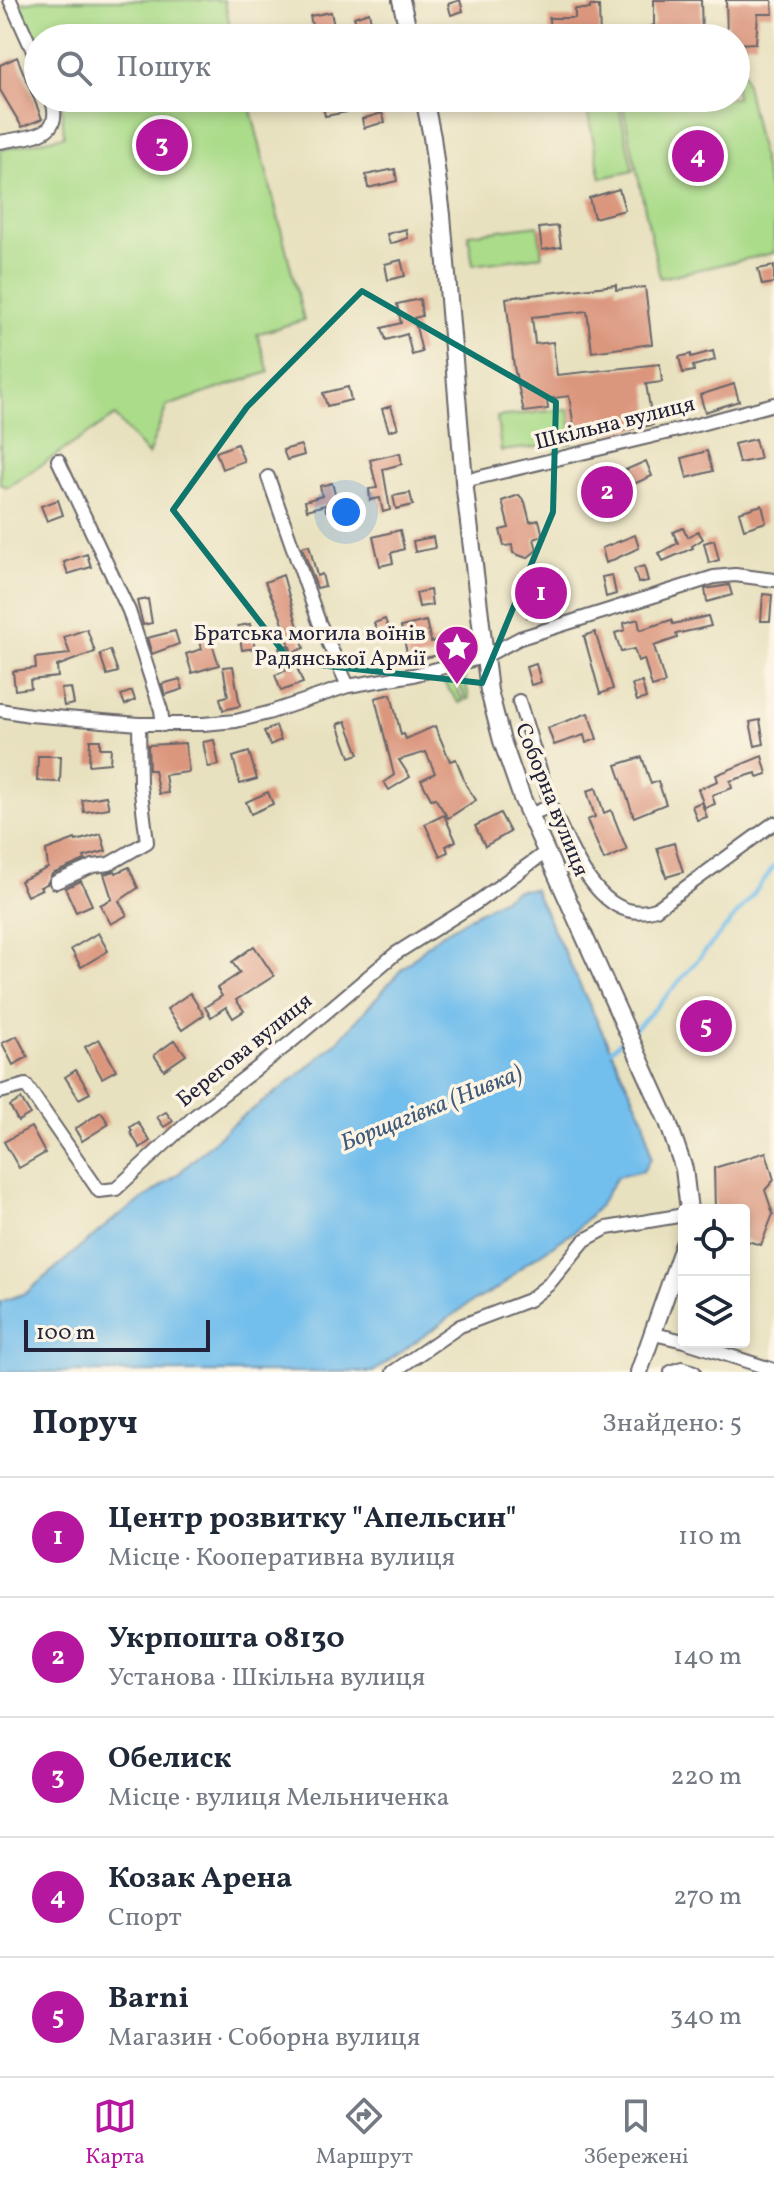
<!DOCTYPE html>
<html lang="uk">
<meta charset="utf-8">
<style>
:root{--surface:#fff;--page:#f6f6f7;--text:#1f2937;--muted:#747a83;--line:#e0e1e3;--accent:#b5179e}
body{margin:0;font-family:Vollkorn,serif;background:var(--page);color:var(--text)}
.controls{position:absolute;right:24px;bottom:24px;display:grid;overflow:hidden;border-radius:8px;box-shadow:0 4px 12px #0003}
.controls button{width:72px;height:72px;display:grid;place-items:center;padding:0;border:0;border-bottom:2px solid var(--line);background:var(--surface);color:var(--text);font:40px sans-serif}
.scale{position:absolute;left:24px;bottom:20px;width:186px;box-sizing:border-box;padding-left:8px;border:4px solid #22223b;border-top:0;font-size:22px;line-height:28px;white-space:nowrap;color:#22223b;-webkit-text-stroke:6px #fcf5e5;paint-order:stroke}
.you{position:absolute;left:346px;top:512px;width:28px;height:28px;margin:-20px;border:6px solid #fff;border-radius:50%;background:#1a73e8;box-shadow:0 0 0 12px #1a73e833}
.badge{display:grid;place-items:center;width:52px;height:52px;border-radius:50%;background:var(--accent);color:#fff;font-size:26px;font-weight:700}
.pin{position:absolute;translate:-50% -50%;border:4px solid #fff;box-shadow:0 2px 8px #0006}
.list{margin:0;padding:0;list-style:none}
h2{display:flex;justify-content:space-between;align-items:center;height:104px;margin:0;padding:0 32px;font-size:34px}
h2 small{font-size:26px;font-weight:400;color:var(--muted)}
.list li{display:grid;grid-template-columns:52px 1fr auto;gap:24px;align-items:center;box-sizing:border-box;height:120px;padding:0 32px;border-top:2px solid var(--line)}
.list b{display:block;font-size:30px;white-space:nowrap}
.list p{margin:0;font-size:26px;white-space:nowrap;color:var(--muted)}
.list em{font-size:26px;font-style:normal;color:var(--muted)}
.icon{flex:none;width:44px;height:44px;fill:none;stroke:currentColor;stroke-width:2;stroke-linecap:round;stroke-linejoin:round}
.map{position:relative;flex:none;width:774px;height:1372px;overflow:hidden}
.search{position:absolute;background:var(--surface);box-shadow:0 4px 12px #0003;left:24px;right:24px;top:24px;height:88px;display:flex;align-items:center;gap:20px;box-sizing:border-box;padding:0 28px;border-radius:44px;color:var(--muted);font-size:30px}
.sheet{height:704px;background:var(--surface)}
nav{display:flex;justify-content:space-around;align-items:center;box-sizing:border-box;height:112px;border-top:2px solid var(--line);background:var(--surface);font-size:22px;color:var(--muted)}
nav a{display:grid;justify-items:center;gap:4px}
nav .on{color:var(--accent)}
.map>svg:first-child{display:block}
.green{fill:#abdc8a;stroke:#667f62;stroke-width:2}
.water{fill:#72beec;stroke:#4a7094;stroke-width:2}
.lines{fill:none;stroke-linecap:round;stroke-linejoin:round}
.stream{stroke:#72beec;stroke-width:4}
.building{fill:#db967e}
.minor-casing{stroke:#676569;stroke-width:16}
.major-casing{stroke:#676569;stroke-width:20}
.minor{stroke:#fff;stroke-width:12}
.major{stroke:#fff;stroke-width:16}
.marked{fill:none;stroke:#0f766e;stroke-width:6;stroke-linejoin:round}
.labels{text-anchor:middle;dominant-baseline:central;stroke-width:7;stroke-linejoin:round;paint-order:stroke}
.street-label{font-size:22px;fill:#22223b;stroke:#fcf5e5}
.poi-label{font-size:22px;fill:#22223b;stroke:#fcf5e5;text-anchor:end}
.water-label{font-size:24px;font-style:italic;fill:#3e5979;stroke:#fcf5e5}
</style>
<div class="map">
<svg width="774" height="1372" viewBox="0 0 774 1372">
<rect width="100%" height="100%" fill="#fcf5e5"/>
<filter id="ink" filterUnits="userSpaceOnUse"><feTurbulence type="fractalNoise" baseFrequency=".0125" numOctaves="2"/><feDisplacementMap in="SourceGraphic" scale="16" xChannelSelector="R" yChannelSelector="G"/><feConvolveMatrix kernelMatrix="1 2 1 2 8 2 1 2 1" color-interpolation-filters="sRGB"/></filter>
<filter id="wash" filterUnits="userSpaceOnUse"><feTurbulence type="fractalNoise" baseFrequency=".006" numOctaves="4" result="noise"/><feDisplacementMap in="SourceGraphic" scale="32" xChannelSelector="R" yChannelSelector="G"/><feGaussianBlur stdDeviation="1.8" result="paint"/><feColorMatrix in="noise" values="0 0 0 0 0 0 0 0 0 0 0 0 0 0 0 0 0 1.4 0 .05"/><feComposite in="paint" operator="in"/></filter>
<g filter="url(#wash)">
<rect width="100%" height="100%" fill="#e8e1bf"/>
<g class="green">
<path d="M39,0H224L233,38H38V53L18,4Z"/>
<path d="M741,61L774,214V253L660,278L621,98H736V62Z"/>
<path d="M57,98H248L304,320L257,334L269,372L167,406L148,455L115,416L8,487L0,484V150L64,136L62,110Z"/>
<path d="M618,102L633,171L601,178L587,109Z"/>
<path d="M538,225L542,256L473,265L468,234Z"/>
<path d="M569,409L573,443L501,451L497,417Z"/>
<path d="M462,674L464,675L469,698L466,700L459,683L455,685L463,701L459,703L444,683Z"/>
</g>
<path class="water" d="M534,889L644,1119L651,1158L643,1171L617,1177L599,1206L575,1231L525,1264L500,1287L467,1305L373,1372H0V1302L26,1293L109,1223L177,1175L229,1127L299,1075L339,1040L401,970L438,936L517,890Z"/>
<g class="lines">
<g class="stream">
<path d="M634,1030C654,1012 670,992 688,971C719,935 747,905 774,866"/>
<path d="M609,1051L624,1039"/>
</g>
</g>
<g id="blocks">
<g class="building">
<path d="M460,0L463,11L451,15L448,4Z"/>
<path d="M654,0H701L702,35L641,38L649,27L654,25Z"/>
<path d="M726,0H772L773,14H758L756,43L736,44V38H727Z"/>
<path d="M590,6H599L600,38H550L549,18H575V9H590Z"/>
<path d="M331,12L335,31L314,35L310,16Z"/>
<path d="M369,12L374,38H360L354,17Z"/>
<path d="M17,57L42,119L22,127L0,90V65Z"/>
<path d="M321,98H344L347,112L325,116Z"/>
<path d="M382,113L385,122L364,128L362,119Z"/>
<path d="M395,169L397,181L368,188L366,175Z"/>
<path d="M619,189L625,210L594,218L589,198Z"/>
<path d="M558,226L561,247L542,250L539,228Z"/>
<path d="M406,229L408,238L390,244L387,234Z"/>
<path d="M401,260L405,276L388,280L385,264Z"/>
<path d="M774,266V283L762,285L758,269Z"/>
<path d="M616,285V290L645,287L652,344L592,352L587,311L532,317L535,344L553,342L557,375L660,364L662,382L646,384L653,425L576,439L569,396L547,399L548,409L524,412L514,367L506,298Z"/>
<path d="M420,299L422,316L414,318L422,352L412,355L407,334L386,340L382,328L401,323L397,304Z"/>
<path d="M713,351L715,360L693,366L694,371L683,373L679,357L691,354V357Z"/>
<path d="M734,384L739,401L705,412L700,395Z"/>
<path d="M348,387L351,400L327,406L323,393Z"/>
<path d="M391,406L398,428L389,431L382,409Z"/>
<path d="M755,439L760,459L739,463L734,444Z"/>
<path d="M237,444L244,461L222,469L216,452Z"/>
<path d="M301,445L304,455L287,460L283,450Z"/>
<path d="M707,451L713,471L687,478L682,458Z"/>
<path d="M400,453L402,464L383,469L390,510L383,512L380,498L370,500L369,489L377,488L370,460Z"/>
<path d="M646,461L652,476L629,486L623,471Z"/>
<path d="M332,483L339,508L326,511L325,505L307,510L305,501L322,496L320,486Z"/>
<path d="M410,493L413,505L396,509L393,496Z"/>
<path d="M519,495L525,502L530,522L539,520L543,536L534,539L537,550L527,558L513,553L512,545L504,546L500,530L509,528L502,501Z"/>
<path d="M58,500L63,515L47,521L41,506Z"/>
<path d="M762,505L766,522L744,529L739,512Z"/>
<path d="M683,528L688,537L698,531L703,539L692,546L693,548L663,561L659,553L678,543L673,532Z"/>
<path d="M400,530L404,549L391,553L393,563L380,566L373,537Z"/>
<path d="M635,535L639,548L606,563L602,548Z"/>
<path d="M433,537L435,548L415,552L413,541Z"/>
<path d="M714,540L719,560L709,563L704,543Z"/>
<path d="M309,545L317,576L322,574L325,586L317,588L302,547Z"/>
<path d="M87,554L91,567L68,574L64,562Z"/>
<path d="M644,566L648,581L638,583L634,569Z"/>
<path d="M555,568L566,605L527,617L515,580Z"/>
<path d="M283,575L304,648L292,653L280,615L265,582Z"/>
<path d="M612,575L616,594L606,597L602,577Z"/>
<path d="M729,585L732,595L707,602L705,589Z"/>
<path d="M430,590L432,605L419,607L416,593Z"/>
<path d="M763,594L772,595L770,621H761Z"/>
<path d="M148,599L152,623L143,625L137,601Z"/>
<path d="M708,616L711,626L676,634L677,638L654,646L665,683L652,687L644,659L638,661L634,649L621,652L615,633L625,630L624,623L638,619L640,630L671,620L673,624Z"/>
<path d="M385,619L389,630L378,634L374,623Z"/>
<path d="M426,621L431,642L456,637L458,651L409,661L401,627Z"/>
<path d="M250,624L255,648L242,650L238,626Z"/>
<path d="M87,629L95,652L57,666L58,677L30,680L31,688L15,690L13,671L36,668L35,658L70,654L64,637Z"/>
<path d="M175,631L179,644L152,654L147,638Z"/>
<path d="M595,632L613,689L600,694L584,636Z"/>
<path d="M209,634L219,665L192,673L186,654L202,649L199,637Z"/>
<path d="M288,645L303,683L281,691L275,675L287,670L279,648Z"/>
<path d="M110,650L118,672L107,675L100,654Z"/>
<path d="M536,664L541,682L531,685L526,667Z"/>
<path d="M233,666L240,706L223,710L220,698L228,696L223,667Z"/>
<path d="M180,679L183,689L165,695L162,684Z"/>
<path d="M642,682L646,698L637,701L632,685Z"/>
<path d="M71,688L74,704L64,706L61,689Z"/>
<path d="M132,691L135,700L125,705L121,695Z"/>
<path d="M391,694L401,735L404,734L406,739L435,726L450,761L456,759L466,785L476,800L448,818L435,798L431,799L421,780L435,773L426,752L399,760L410,777L389,790L384,782L394,775L375,698Z"/>
<path d="M588,713L597,739L586,743L584,735L554,745L548,728Z"/>
<path d="M760,720L764,744L755,746L750,722Z"/>
<path d="M346,721L359,754L350,757L338,724Z"/>
<path d="M276,726L281,740L270,745L264,731Z"/>
<path d="M90,740H100V748H111L110,763L89,765Z"/>
<path d="M214,740L219,765L208,767L203,742Z"/>
<path d="M185,743L189,772L165,775L168,793L159,794L154,770H149L148,745Z"/>
<path d="M249,752L257,779L240,784L233,757Z"/>
<path d="M38,756H61L60,782L37,781Z"/>
<path d="M762,756L767,774L757,777L756,773L730,781L732,788L712,795L715,804L705,808L698,789L718,781L716,775Z"/>
<path d="M642,757L651,784L658,781L666,804L634,817L616,765Z"/>
<path d="M596,788L604,813L611,810L627,850L604,860L587,820L595,817L587,791Z"/>
<path d="M268,792L273,804L251,814L246,802Z"/>
<path d="M106,796L109,808L84,812L82,800Z"/>
<path d="M701,802L707,817L697,820L692,806Z"/>
<path d="M500,813L510,832L485,846L475,826Z"/>
<path d="M444,815L456,841L446,846L448,852L440,856L425,824Z"/>
<path d="M101,834L106,851L84,857L85,860L52,874L47,884L40,887L42,889L27,896L20,881L48,868L46,850L75,839L76,841Z"/>
<path d="M674,843L683,872L666,877L657,848Z"/>
<path d="M129,867L138,888L119,901L127,915L111,924L100,905L112,899L104,874L115,871L116,873Z"/>
<path d="M81,881L92,905L76,912L65,888Z"/>
<path d="M98,933L108,951L81,967L71,949Z"/>
<path d="M254,946L274,976L236,1000L244,1011L233,1018L226,1007L211,1017L205,1007L222,996L217,988L240,973L232,962Z"/>
<path d="M190,993L204,1015L182,1030L167,1009Z"/>
<path d="M17,1036L28,1057L13,1065L2,1043Z"/>
<path d="M99,1039L116,1070L102,1078L85,1047Z"/>
<path d="M175,1040L186,1055L164,1070L154,1055Z"/>
<path d="M76,1070L90,1093L79,1099L65,1077Z"/>
<path d="M21,1099L30,1114L18,1121L10,1106Z"/>
<path d="M101,1112L109,1124L82,1141L75,1129Z"/>
<path d="M166,1112L173,1121L164,1127L157,1117Z"/>
<path d="M138,1122L150,1141L140,1148L130,1132L132,1131L130,1127Z"/>
<path d="M31,1127L45,1153L19,1168L4,1142Z"/>
<path d="M766,1152L774,1180L765,1190L773,1214L761,1245L744,1240V1210H715L714,1168Z"/>
</g>
</g>
</g>
<g filter="url(#ink)">
<use href="#blocks" fill-opacity="0" stroke="#676569" stroke-width="2"/>
<g class="lines">
<g class="minor-casing">
<g id="minor">
<path d="M10,0L38,62"/>
<path d="M0,142C28,136 66,138 51,98"/>
<path d="M58,460L129,611L161,710L163,725"/>
<path d="M268,477L319,622L348,686"/>
<path d="M464,481L678,430L774,404"/>
<path d="M519,701L551,806"/>
<path d="M0,710L30,715L139,724H203L236,721L268,713L348,686L413,675L484,657L520,638L714,577L735,575L774,580"/>
<path d="M529,815L551,806C570,846 600,928 656,909L774,823"/>
<path d="M56,882L93,866L109,864L147,842L140,784L139,724"/>
<path d="M0,1092L26,1085L99,1191L116,1189L196,1115L291,1042L395,954L476,903L546,852"/>
<path d="M654,1334L684,1341"/>
<path d="M687,1342L774,1370"/>
<path d="M393,1372L460,1326L529,1300L548,1285L585,1240L607,1228L684,1215"/>
<path d="M671,1372L682,1368L694,1372"/>
</g>
</g>
<g class="major-casing">
<g id="major">
<path d="M401,0L410,38"/>
<path d="M424,98L432,137L442,215L464,481L489,691L502,741L522,798L668,1122L684,1169L689,1210"/>
<path d="M639,1372L684,1244"/>
</g>
</g>
<use href="#minor" class="minor"/>
<use href="#major" class="major"/>
</g>
</g>
<path class="marked" d="M362,291L556,402L553,512L482,683L291,662L173,510L247,407Z"/>
<defs>
<g id="sight-pin" transform="scale(2.3)"><path d="M0 17L-7.5 6A9.5 9.5 0 1 1 7.5 6Z" fill="#b5179e" stroke="#fcf5e5"/><path d="M0-6L1.8-2.2L6-1.7L2.9 1.2L3.7 5.4L0 3.3L-3.7 5.4L-2.9 1.2L-6-1.7L-1.8-2.2Z" fill="#fff"/></g>
</defs>
<g fill-rule="evenodd">
<use href="#sight-pin" x="457" y="647"/>
</g>
<g class="labels">
<g class="street-label">
<text transform="translate(615 424) rotate(-14)">Шкільна вулиця</text>
<text transform="translate(551 800) rotate(68)">Соборна вулиця</text>
<text transform="translate(245 1051) rotate(-39)">Берегова вулиця</text>
</g>
<g class="poi-label">
<text x="426" y="634">Братська могила воїнів<tspan x="426" dy="25">Радянської Армії</tspan></text>
</g>
<g class="water-label">
<text transform="translate(432 1109) rotate(-22)">Борщагівка (Нивка)</text>
</g>
</g>
</svg>
<div class="controls">
<button><svg class="icon" aria-label="locate" viewBox="0 0 24 24"><circle cx="12" cy="12" r="6"/><path d="M12 2v4M12 18v4M2 12h4M18 12h4"/></svg></button>
<button><svg class="icon" aria-label="layers" viewBox="0 0 24 24"><path d="M12 4l9 5-9 5-9-5zM3 14l9 5 9-5"/></svg></button>
</div>
<div class="scale">100 m</div>
<div class="you"></div>
<div class="pin badge" style="left:541px;top:593px">1</div>
<div class="pin badge" style="left:607px;top:492px">2</div>
<div class="pin badge" style="left:162px;top:145px">3</div>
<div class="pin badge" style="left:698px;top:156px">4</div>
<div class="pin badge" style="left:706px;top:1026px">5</div>
<div class="search"><svg class="icon" aria-label="search" viewBox="0 0 24 24"><circle cx="10" cy="10" r="6"/><path d="M15 15l6 6"/></svg>Пошук</div>
</div>
<section class="sheet">
<h2>Поруч<small>Знайдено: 5</small></h2>
<ul class="list">
<li><span class="badge">1</span><div><b>Центр розвитку &quot;Апельсин&quot;</b><p>Місце · Кооперативна вулиця</p></div><em>110 m</em></li>
<li><span class="badge">2</span><div><b>Укрпошта 08130</b><p>Установа · Шкільна вулиця</p></div><em>140 m</em></li>
<li><span class="badge">3</span><div><b>Обелиск</b><p>Місце · вулиця Мельниченка</p></div><em>220 m</em></li>
<li><span class="badge">4</span><div><b>Козак Арена</b><p>Спорт</p></div><em>270 m</em></li>
<li><span class="badge">5</span><div><b>Barni</b><p>Магазин · Соборна вулиця</p></div><em>340 m</em></li>
</ul>
</section>
<nav>
<a class="on"><svg class="icon" aria-label="map" viewBox="0 0 24 24"><path d="M3 6l6-2 6 2 6-2v14l-6 2-6-2-6 2zM9 4v14M15 6v14"/></svg>Карта</a>
<a><svg class="icon" aria-label="directions" viewBox="0 0 24 24"><path d="M12 3l9 9-9 9-9-9zM9 14v-3h6M13 9l2 2-2 2"/></svg>Маршрут</a>
<a><svg class="icon" aria-label="saved" viewBox="0 0 24 24"><path d="M7 4h10v16l-5-4-5 4z"/></svg>Збережені</a>
</nav>
